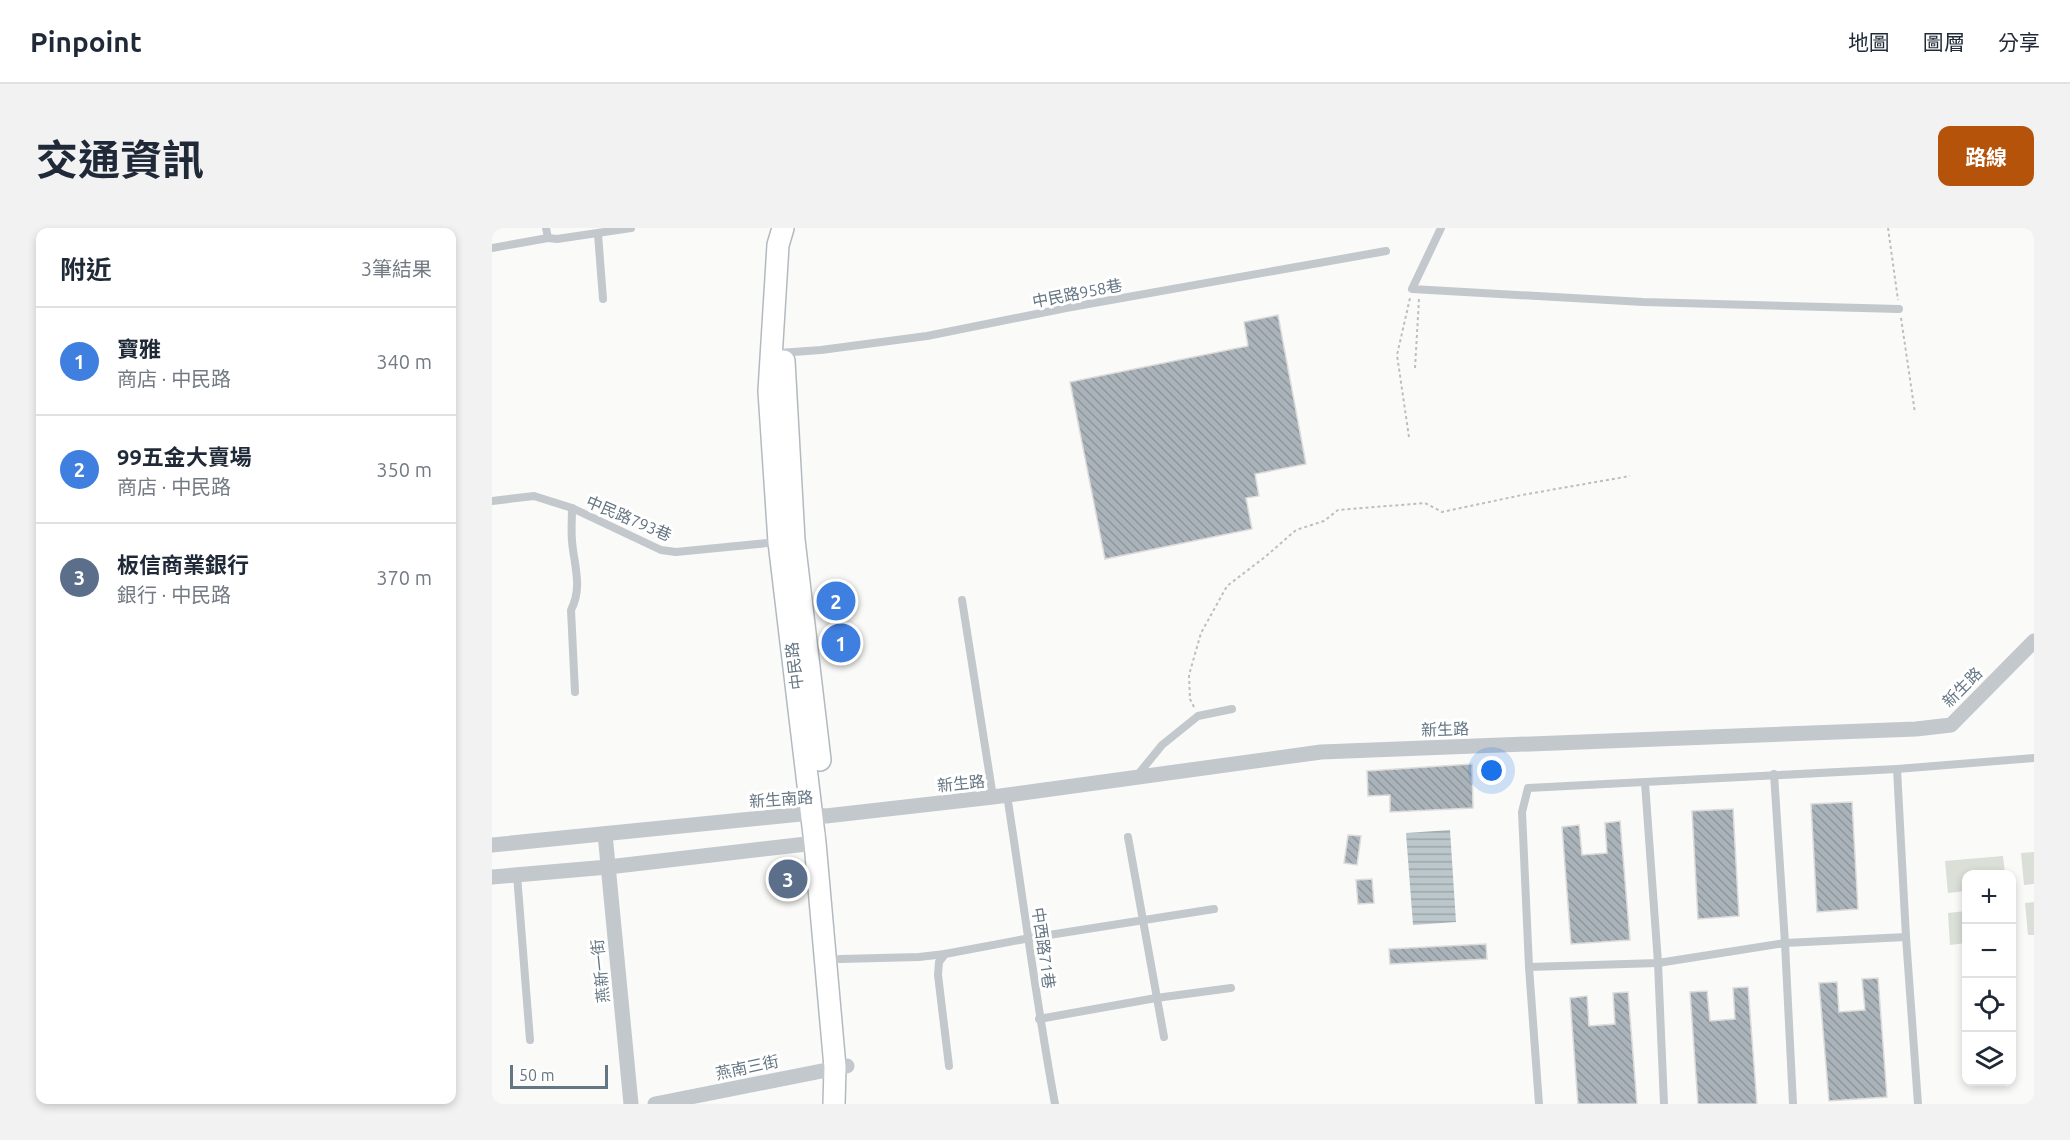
<!DOCTYPE html>
<html lang="zh-TW">
<meta charset="utf-8">
<style>
:root{--surface:#fff;--page:#f2f2f3;--text:#1f2937;--muted:#747a83;--line:#e0e1e3;--accent:#b45309}
body{margin:0;font-family:Ubuntu,"Noto Sans TC",sans-serif;background:var(--page);color:var(--text)}
.controls{position:absolute;right:18px;bottom:18px;display:grid;overflow:hidden;border-radius:12px;box-shadow:0 3px 9px #0003}
.controls button{width:54px;height:54px;display:grid;place-items:center;padding:0;border:0;border-bottom:2px solid var(--line);background:var(--surface);color:var(--text);font:30px sans-serif}
.scale{position:absolute;left:18px;bottom:15px;width:98px;box-sizing:border-box;padding-left:6px;border:3px solid #657683;border-top:0;font-size:16px;line-height:21px;white-space:nowrap;color:#657683;-webkit-text-stroke:4px #fff;paint-order:stroke}
.you{position:absolute;left:1000px;top:543px;width:21px;height:21px;margin:-15px;border:4px solid #fff;border-radius:50%;background:#1a73e8;box-shadow:0 0 0 9px #1a73e833}
.badge{display:grid;place-items:center;width:39px;height:39px;border-radius:50%;background:var(--accent);color:#fff;font-size:20px;font-weight:700}
.pin{position:absolute;translate:-50% -50%;border:3px solid #fff;box-shadow:0 2px 6px #0006}
.list{margin:0;padding:0;list-style:none}
h2{display:flex;justify-content:space-between;align-items:center;height:78px;margin:0;padding:0 24px;font-size:26px}
h2 small{font-size:20px;font-weight:400;color:var(--muted)}
.list li{display:grid;grid-template-columns:39px 1fr auto;gap:18px;align-items:center;box-sizing:border-box;height:108px;padding:0 24px;border-top:2px solid var(--line)}
.list b{display:block;font-size:22px;white-space:nowrap}
.list p{margin:0;font-size:20px;white-space:nowrap;color:var(--muted)}
.list em{font-size:20px;font-style:normal;color:var(--muted)}
.icon{flex:none;width:33px;height:33px;fill:none;stroke:currentColor;stroke-width:2;stroke-linecap:round;stroke-linejoin:round}
.map{position:relative;flex:none;width:1542px;height:876px;overflow:hidden;border-radius:12px}
header{display:flex;align-items:center;gap:36px;box-sizing:border-box;height:84px;padding:0 30px;background:var(--surface);border-bottom:2px solid var(--line)}
header strong{font-size:28px}
nav{display:flex;gap:33px;margin-inline-start:auto;font-size:21px}
.intro{display:flex;align-items:center;justify-content:space-between;box-sizing:border-box;height:144px;padding:0 36px}
h1{margin:0;font-size:42px}
.button{padding:15px 27px;border-radius:12px;background:var(--accent);color:#fff;font-size:21px;font-weight:700}
main{display:flex;gap:36px;padding:0 36px}
aside{flex:1;background:var(--surface);border-radius:12px;box-shadow:0 3px 9px #0003}
.map>svg:first-child{display:block}
.green{fill:#dadfd7}
.water{fill:url(#water-rules)}
.building{fill:url(#building-back-hatch);stroke:#dcdcda;stroke-width:1.5}
.lines{fill:none;stroke-linecap:round;stroke-linejoin:round}
.secondary-casing{stroke:#b3babf;stroke-width:24}
.path{stroke:#bbbfc2;stroke-width:2;stroke-dasharray:3 3;stroke-linecap:butt}
.service{stroke:#c3c8cc;stroke-width:8}
.minor{stroke:#c3c8cc;stroke-width:15}
.secondary{stroke:#fff;stroke-width:21}
.labels{text-anchor:middle;dominant-baseline:central;stroke-width:6;stroke-linejoin:round;paint-order:stroke}
.street-label{font-size:16px;fill:#657683;stroke:#fff}
</style>
<header>
<strong>Pinpoint</strong>
<nav><a>地圖</a><a>圖層</a><a>分享</a></nav>
</header>
<div class="intro"><h1>交通資訊</h1><a class="button">路線</a></div>
<main>
<aside>
<h2>附近<small>3筆結果</small></h2>
<ul class="list">
<li><span class="badge" style="background:#3f7fe0">1</span><div><b>寶雅</b><p>商店 · 中民路</p></div><em>340 m</em></li>
<li><span class="badge" style="background:#3f7fe0">2</span><div><b>99五金大賣場</b><p>商店 · 中民路</p></div><em>350 m</em></li>
<li><span class="badge" style="background:#5c6f8a">3</span><div><b>板信商業銀行</b><p>銀行 · 中民路</p></div><em>370 m</em></li>
</ul>
</aside>
<div class="map">
<svg width="1542" height="876" viewBox="0 0 1542 876">
<defs>
<pattern id="water-rules" width="6" height="5" patternUnits="userSpaceOnUse" patternTransform="scale(1.5)"><rect width="6" height="5" fill="#bbc7cb"/><path d="M0 2.5h6" fill="none" stroke="#9ca6aa"/></pattern>
<pattern id="building-back-hatch" width="6" height="6" patternUnits="userSpaceOnUse" patternTransform="scale(1.5)"><rect width="6" height="6" fill="#aab3b9"/><path d="M-1 5l2 2M0 0l6 6M5-1l2 2" fill="none" stroke="#8e969c"/></pattern>
</defs>
<rect width="100%" height="100%" fill="#fafaf8"/>
<g class="green">
<path d="M1542,624V656L1532,657L1529,625Z"/>
<path d="M1511,628L1513,646H1474V663L1456,665L1453,633Z"/>
<path d="M1542,674V707H1536L1533,675Z"/>
<path d="M1474,683V715L1458,717L1456,685Z"/>
</g>
<path class="water" d="M958,602L964,694L921,697L914,605Z"/>
<g class="building">
<path d="M786,87L814,236L763,246L767,268L754,270L760,301L613,331L578,154L756,118L752,94Z"/>
<path d="M980,536L981,580L898,584V567L876,568L875,543Z"/>
<path d="M1360,574L1366,681L1325,684L1319,576Z"/>
<path d="M1241,581L1247,688L1206,691L1200,583Z"/>
<path d="M1128,593L1138,712L1079,716L1070,599L1087,597L1090,627L1115,625L1113,595Z"/>
<path d="M856,607L869,608L865,637L852,635Z"/>
<path d="M880,651L882,675L866,676L864,652Z"/>
<path d="M994,716L995,731L898,736L897,721Z"/>
<path d="M1386,750L1395,869L1337,873L1327,755L1345,754L1347,784L1373,782L1370,751Z"/>
<path d="M1256,759L1265,876H1206L1198,764L1215,763L1218,793L1243,791L1241,760Z"/>
<path d="M1136,764L1145,876H1086L1078,770L1095,768L1097,798L1123,796L1121,765Z"/>
</g>
<g class="lines">
<g class="secondary-casing">
<g id="secondary">
<path d="M291,0L286,17L277,163L287,314L323,615L343,839L342,876"/>
<path d="M292,133L302,312L328,532"/>
</g>
</g>
<g class="path">
<path d="M1396,0L1406,72"/>
<path d="M1409,90L1423,185"/>
<path d="M923,140L927,71"/>
<path d="M917,209L905,127L918,70"/>
<path d="M702,479L698,471L697,447L709,405L735,358L773,329L804,302L832,293L846,282L933,275L950,284L1030,267L1138,248"/>
</g>
<g class="service">
<path d="M54,0L56,10L65,11L139,0"/>
<path d="M949,0L920,61L1151,74L1407,81"/>
<path d="M106,6L111,71"/>
<path d="M0,20L56,10"/>
<path d="M287,125L329,122L435,108L574,80L894,23"/>
<path d="M0,273L42,268L80,280L169,322L184,324L286,314"/>
<path d="M80,280C80,291 79,302 80,313C82,337 91,359 79,382L83,464"/>
<path d="M470,372L501,569"/>
<path d="M1405,541L1542,530"/>
<path d="M1282,546L1293,715L1301,876"/>
<path d="M644,549L670,517L706,488L740,481"/>
<path d="M1153,555L1166,735L1172,876"/>
<path d="M515,567C531,670 544,773 563,876"/>
<path d="M636,609L672,809"/>
<path d="M25,647L38,812"/>
<path d="M453,726L447,734L446,747L457,838"/>
<path d="M348,731L427,729L453,726L538,710L722,681"/>
<path d="M1037,739L1166,735L1293,715L1414,709"/>
<path d="M547,791L664,770L739,760"/>
<path d="M1047,876L1037,739L1030,584L1036,560L1405,541L1414,709L1426,876"/>
</g>
<g class="minor">
<path d="M113,606L139,876"/>
<path d="M0,617L319,585L334,588L501,569L829,524L1424,501L1459,497L1542,413"/>
<path d="M0,649L116,639L323,615L326,607"/>
<path d="M163,876L355,838"/>
</g>
<use href="#secondary" class="secondary"/>
</g>
<g class="labels">
<g class="street-label">
<text transform="translate(585 65) rotate(-11)">中民路958巷</text>
<text transform="translate(137 290) rotate(23)">中民路793巷</text>
<text transform="translate(302 438) rotate(-97)">中民路</text>
<text transform="translate(1470 459) rotate(-45)">新生路</text>
<text transform="translate(953 501) rotate(-2)">新生路</text>
<text transform="translate(469 555) rotate(-6)">新生路</text>
<text transform="translate(289 571) rotate(-4)">新生南路</text>
<text transform="translate(552 720) rotate(82)">中西路71巷</text>
<text transform="translate(108 743) rotate(-96)">燕新一街</text>
<text transform="translate(255 839) rotate(-12)">燕南三街</text>
</g>
</g>
</svg>
<div class="controls">
<button>+</button>
<button>−</button>
<button><svg class="icon" aria-label="locate" viewBox="0 0 24 24"><circle cx="12" cy="12" r="6"/><path d="M12 2v4M12 18v4M2 12h4M18 12h4"/></svg></button>
<button><svg class="icon" aria-label="layers" viewBox="0 0 24 24"><path d="M12 4l9 5-9 5-9-5zM3 14l9 5 9-5"/></svg></button>
</div>
<div class="scale">50 m</div>
<div class="you"></div>
<div class="pin badge" style="left:349px;top:415px;background:#3f7fe0">1</div>
<div class="pin badge" style="left:344px;top:373px;background:#3f7fe0">2</div>
<div class="pin badge" style="left:296px;top:651px;background:#5c6f8a">3</div>
</div>
</main>
